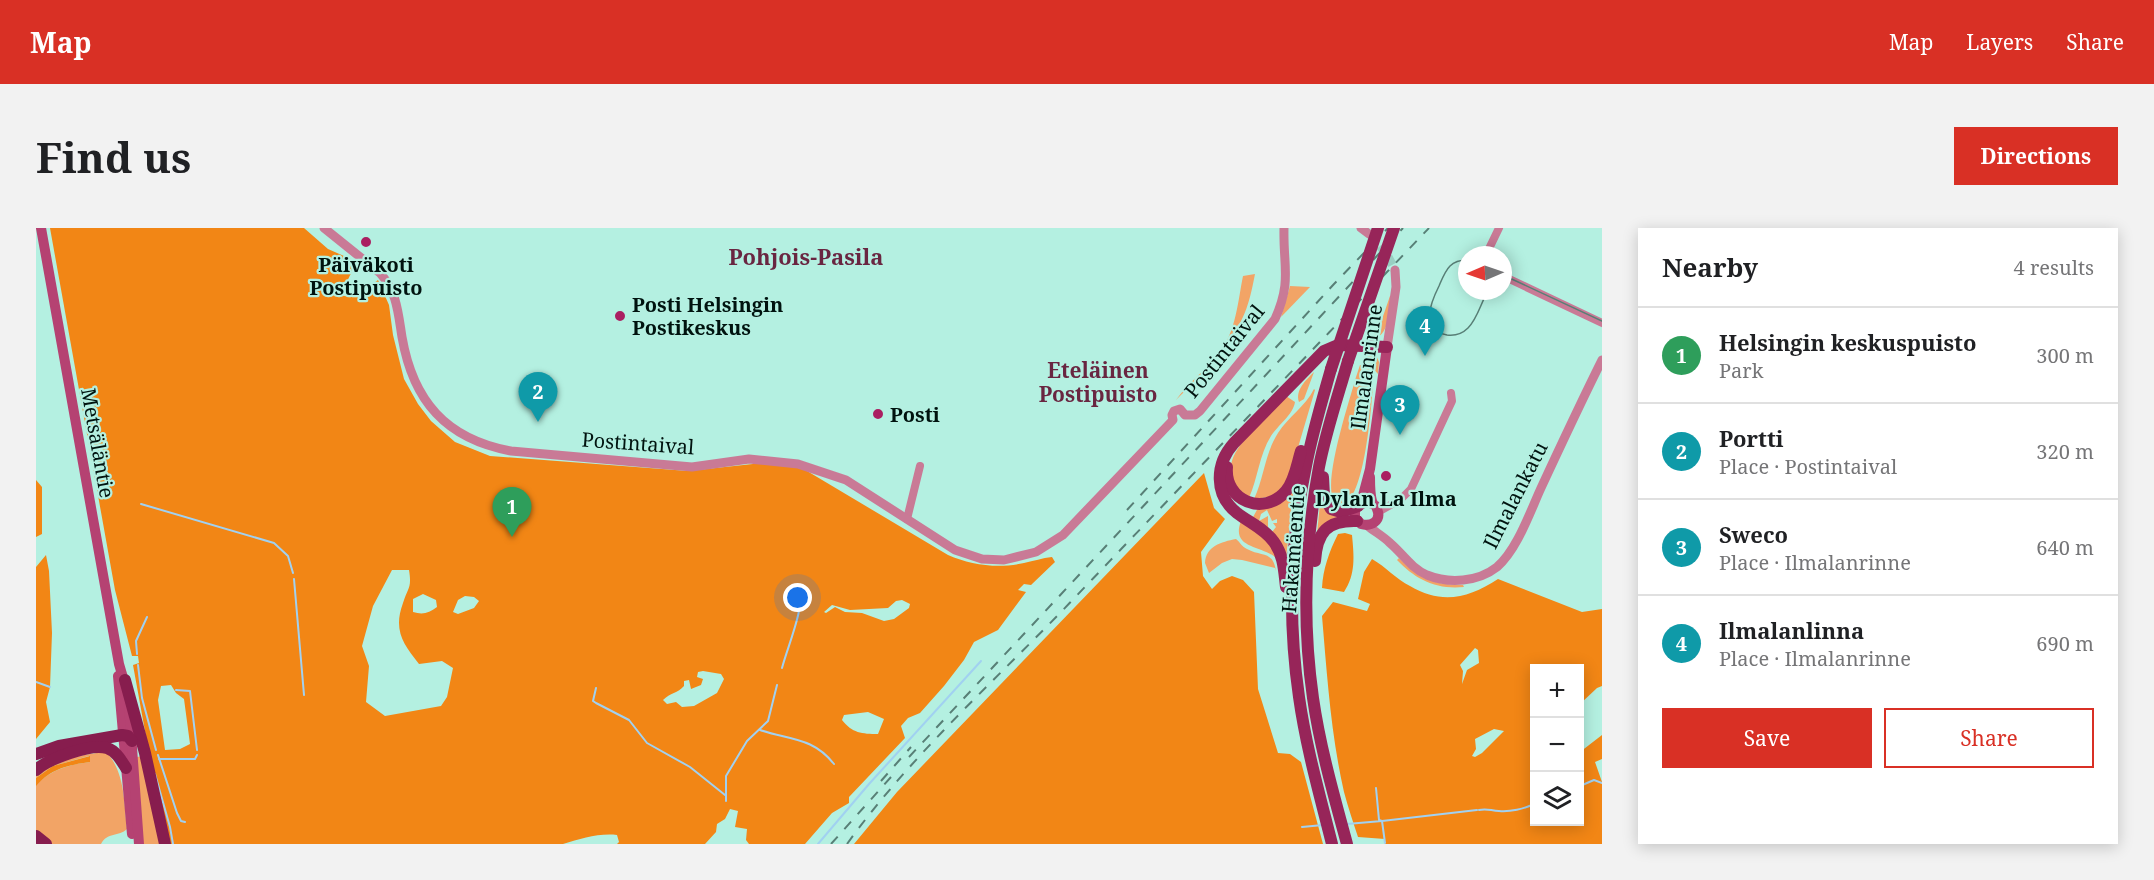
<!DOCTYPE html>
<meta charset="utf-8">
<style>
:root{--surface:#fff;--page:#f2f2f2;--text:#202124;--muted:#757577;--line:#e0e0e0;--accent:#d93025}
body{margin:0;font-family:"Noto Serif",serif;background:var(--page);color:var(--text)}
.controls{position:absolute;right:18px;bottom:18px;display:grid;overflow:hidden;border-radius:0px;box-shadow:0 3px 15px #0003}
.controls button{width:54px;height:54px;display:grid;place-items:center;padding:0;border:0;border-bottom:2px solid var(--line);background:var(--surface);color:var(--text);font:30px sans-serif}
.compass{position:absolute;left:1422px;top:18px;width:54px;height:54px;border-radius:50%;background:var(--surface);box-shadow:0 3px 15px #0003;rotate:268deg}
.you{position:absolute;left:762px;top:370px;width:21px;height:21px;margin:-15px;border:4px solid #fff;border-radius:50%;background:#1a73e8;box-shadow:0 0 0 9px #1a73e833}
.badge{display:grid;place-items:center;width:39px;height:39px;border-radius:50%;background:var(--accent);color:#fff;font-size:20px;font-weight:700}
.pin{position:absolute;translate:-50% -50px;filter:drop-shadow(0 2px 3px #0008)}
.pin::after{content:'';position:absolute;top:32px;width:21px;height:18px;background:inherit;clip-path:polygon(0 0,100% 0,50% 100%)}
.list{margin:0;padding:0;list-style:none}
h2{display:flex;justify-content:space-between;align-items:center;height:78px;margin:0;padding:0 24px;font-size:26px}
h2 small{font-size:20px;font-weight:400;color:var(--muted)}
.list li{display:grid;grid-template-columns:39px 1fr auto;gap:18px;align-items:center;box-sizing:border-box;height:96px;padding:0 24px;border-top:2px solid var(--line)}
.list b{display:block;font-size:22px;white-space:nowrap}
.list p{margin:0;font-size:20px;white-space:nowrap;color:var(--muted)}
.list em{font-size:20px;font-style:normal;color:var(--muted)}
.actions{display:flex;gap:12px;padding:18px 24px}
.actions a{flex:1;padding:14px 0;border:2px solid var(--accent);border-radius:0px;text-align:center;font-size:21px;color:var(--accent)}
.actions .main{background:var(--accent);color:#fff}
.icon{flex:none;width:33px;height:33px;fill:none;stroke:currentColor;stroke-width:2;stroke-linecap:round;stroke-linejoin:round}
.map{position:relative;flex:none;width:1566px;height:616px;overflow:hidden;border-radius:0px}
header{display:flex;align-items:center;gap:36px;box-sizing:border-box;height:84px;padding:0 30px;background:var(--accent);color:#fff}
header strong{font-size:28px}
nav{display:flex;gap:33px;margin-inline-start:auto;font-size:21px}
.intro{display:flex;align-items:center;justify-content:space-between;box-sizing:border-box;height:144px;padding:0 36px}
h1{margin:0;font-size:42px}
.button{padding:15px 27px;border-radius:0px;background:var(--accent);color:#fff;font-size:21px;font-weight:700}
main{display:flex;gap:36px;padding:0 36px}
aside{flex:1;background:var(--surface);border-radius:0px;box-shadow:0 3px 15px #0003}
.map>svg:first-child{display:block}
.green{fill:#f2a466;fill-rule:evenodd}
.forest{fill:#f28615;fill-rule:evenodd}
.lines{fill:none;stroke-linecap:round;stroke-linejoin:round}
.stream{stroke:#a1d1f1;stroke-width:2}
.tertiary-tunnel{stroke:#99cfc2;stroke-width:9;stroke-dasharray:9 4.5;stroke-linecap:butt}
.minor{stroke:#c97a96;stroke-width:8}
.tertiary{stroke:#c97a96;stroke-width:9}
.secondary{stroke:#b54272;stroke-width:10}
.primary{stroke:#972559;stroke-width:12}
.trunk{stroke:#871d4e;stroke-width:12}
.tram{stroke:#587f76;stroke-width:1.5}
.rail{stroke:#587f76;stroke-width:2;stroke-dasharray:10 10;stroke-linecap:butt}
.primary-bridge{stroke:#972559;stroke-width:12}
.poi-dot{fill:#aa1f61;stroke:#b4f0e1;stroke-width:2}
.labels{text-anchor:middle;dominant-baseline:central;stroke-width:4.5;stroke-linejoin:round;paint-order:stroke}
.poi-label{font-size:20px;font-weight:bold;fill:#00130f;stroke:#b4f0e1}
.street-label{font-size:20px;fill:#00130f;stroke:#b4f0e1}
.neighbourhood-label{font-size:21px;font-weight:bold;fill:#692641;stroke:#b4f0e1}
.quarter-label{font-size:22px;font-weight:bold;fill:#692641;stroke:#b4f0e1}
</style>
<header>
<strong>Map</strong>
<nav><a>Map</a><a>Layers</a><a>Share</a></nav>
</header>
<div class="intro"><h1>Find us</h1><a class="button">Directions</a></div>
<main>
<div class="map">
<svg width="1566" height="616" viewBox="0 0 1566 616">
<rect width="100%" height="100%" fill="#b4f0e1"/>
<g class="green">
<path d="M1219,46C1216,61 1213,77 1206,91C1192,123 1164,148 1140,172C1152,155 1171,141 1184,124C1200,103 1202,73 1207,48Z"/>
<path d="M1254,58L1274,59L1245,89Z"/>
<path d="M1354,68H1355C1353,84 1354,108 1335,112L1344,97Z"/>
<path d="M1329,123L1340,127L1343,134L1342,146L1327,129Z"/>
<path d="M1330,135L1336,147L1337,156C1336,171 1328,292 1300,274C1283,263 1315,168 1320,149L1324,137L1327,138L1330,144L1328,137Z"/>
<path d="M1278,144L1268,171L1263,174C1259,162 1270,152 1278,144Z"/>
<path d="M1278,161L1279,162L1253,250L1239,268L1218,271C1228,250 1229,225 1242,205C1252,189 1269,179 1278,161Z"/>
<path d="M1250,168L1259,174C1257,187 1242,197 1235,208C1223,227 1222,250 1213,270L1200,261C1198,254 1194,245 1195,238C1197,216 1234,185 1250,168Z"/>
<path d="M1258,261L1250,330L1216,291L1222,280ZM1231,282L1236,293L1241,291V295H1237L1240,299L1236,304L1232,299V288L1223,293L1225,286Z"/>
<path d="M1284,275L1304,287L1281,306Z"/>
<path d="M1205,293L1232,311L1241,331C1228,317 1194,322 1205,293Z"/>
<path d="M1200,311C1204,314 1206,319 1211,321C1225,329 1237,322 1240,343L1239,340L1206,332L1196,331L1186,335L1173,345L1169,335C1170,318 1185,314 1200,311Z"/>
<path d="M1363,330C1381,349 1400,358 1427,357L1428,359C1400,362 1379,351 1361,332Z"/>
<path d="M70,524C89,543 88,575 91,601C83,609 71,604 65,616H15L0,603V557C16,541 32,537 54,534L53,528L17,538L0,550V548C18,532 47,526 70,524Z"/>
<path d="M107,528L127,616H107L101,529Z"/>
</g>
<g class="forest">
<path d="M14,0H268L292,21L317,32V41L306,64L308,68L323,66L342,52L353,77L357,107L368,151L382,176L395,193L419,214L454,228L652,243L726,235L766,240L912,327C935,337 962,341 988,335C998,333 1006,330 1016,329L1019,334L995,357L988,356L982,362L990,364L962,402L938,414L928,432L908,458L884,485L872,490L865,498L869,510L813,569V575L796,585L769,616H713L710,612L711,601L699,599L702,583L694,581L689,591L681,596L680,604L669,616H581L583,614L581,607C562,605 545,611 527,616H132L119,558L97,437L103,435L102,428H96L79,362ZM356,342H373C376,360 372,359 367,375C357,402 367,416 383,436L406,433L417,440L411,469L405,478L349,488L330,474L333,438L326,418L337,378ZM387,366L400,372L401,379C393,385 387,387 377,384V371ZM429,368L438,369L443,373L438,380L422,386L417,384L422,372ZM866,372L874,376L873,380L858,391L848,393L826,385L809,384L799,379L790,385L788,384L796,377L814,382L852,380L860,373ZM667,443L685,446L688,451L681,465L658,478L646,479L640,474L631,476L627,472C634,465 642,465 648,458V453L653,452L655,461L665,457L667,451L661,449L662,444ZM135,457L140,465L148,471L154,516L144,521L129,522L122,472L125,458ZM832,484L848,491L842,506C826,506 816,505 806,492L808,487Z"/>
<path d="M1168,245L1178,280L1189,291L1165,324L1167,348L1176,361L1184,353L1196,348L1207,352L1218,364L1222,461L1242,525L1254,526L1265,534L1287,616H818L861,564Z"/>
<path d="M0,252L6,259V306L0,309Z"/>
<path d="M1309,305L1316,307C1318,328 1320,346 1308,364L1286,360C1287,341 1293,324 1302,306Z"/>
<path d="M10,327L13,343L16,405L14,459L10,474L14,494L0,511V339Z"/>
<path d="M1336,331C1350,339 1360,351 1374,358C1406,377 1433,370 1462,351L1546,384L1566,381V458L1561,460L1544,476V440H1498V511L1495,517L1498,526V594H1544V524L1566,507V531L1559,534L1566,554V616H1349V611L1322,609C1317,594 1312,579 1308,564C1295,507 1291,447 1286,388L1297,374L1331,383L1334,376L1322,371L1328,344ZM1439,420L1442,422L1443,435L1431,442L1426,456L1427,443L1424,437ZM1458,501L1468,503L1446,525L1439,529L1436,528L1440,521L1439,511Z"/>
<path d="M54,528V534C32,537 14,541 0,558V550L17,538Z"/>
</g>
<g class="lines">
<g class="stream">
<path d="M105,276L238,315L252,328L257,345"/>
<path d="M258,351L268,467"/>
<path d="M101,426L100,413L111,389"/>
<path d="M102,437L106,470L120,522"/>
<path d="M746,440C752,417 769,380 764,357"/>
<path d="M0,454L14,459"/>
<path d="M560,460L557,473L560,475L593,492L611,515L654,539L689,567"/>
<path d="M140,462L154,463L161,522"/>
<path d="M724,502C753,512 777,509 798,536"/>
<path d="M122,527L141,585L145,593L149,594"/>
<path d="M123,531H159L161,527"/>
<path d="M119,546L134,599L137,616"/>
<path d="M1544,558L1558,552L1566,555"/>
<path d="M690,573V548L711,513L732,493L741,457"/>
<path d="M1443,582C1452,580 1455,583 1463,583C1474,584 1488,581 1498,576"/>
<path d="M1311,596L1346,593L1343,592L1340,560"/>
<path d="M1266,599L1287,597"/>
<path d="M1349,615L1346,593L1441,582"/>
<path d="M782,616L833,556L945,433"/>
</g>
<path class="tertiary-tunnel" d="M1335,8L1350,25L1359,42"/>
<g class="minor">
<path d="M1450,27L1463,0"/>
<path d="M1467,48L1566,95"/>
<path d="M1342,284L1365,271L1375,261L1416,173L1415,165"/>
<path d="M871,291L884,238"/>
</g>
<g class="tertiary">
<path d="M288,0L344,45C361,64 362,84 366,109C377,173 410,211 475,223L656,239L713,231L762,236L810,252L919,322L946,331L968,332L1000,324L1027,307L1137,192L1136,187L1138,183L1144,181L1149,187H1159L1164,183L1239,91C1256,53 1247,39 1248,0"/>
<path d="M1325,0L1333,6"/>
<path d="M1351,119L1360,59L1359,42"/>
<path d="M1332,298C1339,304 1347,308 1354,315C1367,326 1375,340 1391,347C1413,356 1442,354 1461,339C1481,322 1494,284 1505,260C1525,217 1545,174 1566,132"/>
</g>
<g class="secondary">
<path d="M5,0L83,436L90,460"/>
<path d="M1334,249C1334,257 1334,266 1336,273C1339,281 1338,273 1341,281C1346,293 1335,299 1325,296L1319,289V281L1329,274L1337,276"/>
<path d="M1325,275L1334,241L1351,119"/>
<path d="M82,448L96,606"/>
<path d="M93,478L103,616"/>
</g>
<g class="primary">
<path d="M1295,141C1286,173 1276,206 1270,238C1254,314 1252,393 1263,469C1270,519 1284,568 1296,616"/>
<path d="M1191,239C1188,273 1228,289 1250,263C1259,252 1261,236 1265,223"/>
<path d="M1287,249L1288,268L1295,281L1305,284L1322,278"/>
<path d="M1279,333C1281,304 1291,292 1321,293"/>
<path d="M1250,359C1248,343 1248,328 1238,314C1229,301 1214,295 1201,285C1178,267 1179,236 1198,215L1288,123L1302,117L1351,119"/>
<path d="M1311,616C1298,568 1284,519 1277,470C1266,393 1269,315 1283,239C1290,203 1302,168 1312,133"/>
</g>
<g class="trunk">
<path d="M89,452L109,525L129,616"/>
<path d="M0,526L23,518L86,507L92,508L96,513"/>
<path d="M0,542C12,531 55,515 71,520C80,523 85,532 90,540"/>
<path d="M0,608L10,616"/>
</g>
<g class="tram">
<path d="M1431,32C1425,32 1419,33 1414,38C1409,43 1406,51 1403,58C1395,74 1383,102 1411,107C1419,108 1427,105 1432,100C1442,90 1445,74 1452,63"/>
<path d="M1467,47L1566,93"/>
</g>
<g class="rail">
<path d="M1091,282L1298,56L1352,0"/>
<path d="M873,529L1367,0"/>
<path d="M845,553L875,519"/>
<path d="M795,616L855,549"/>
<path d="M811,616C873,530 953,458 1026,383C1148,255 1271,128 1393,0"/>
</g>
<g class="primary-bridge">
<path d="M1312,133L1358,0"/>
<path d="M1295,141L1342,0"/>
</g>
</g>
<g class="poi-dot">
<circle cx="330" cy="14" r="6"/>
<circle cx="584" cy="88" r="6"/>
<circle cx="842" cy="186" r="6"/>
<circle cx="1350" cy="248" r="6"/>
</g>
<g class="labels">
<g class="poi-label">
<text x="330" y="36">Päiväkoti<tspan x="330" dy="23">Postipuisto</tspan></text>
<text x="596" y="76" text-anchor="start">Posti Helsingin<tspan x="596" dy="23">Postikeskus</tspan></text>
<text x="854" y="186" text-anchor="start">Posti</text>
<text x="1350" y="270">Dylan La Ilma</text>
</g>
<g class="street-label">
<text transform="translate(1188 123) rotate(-51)">Postintaival</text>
<text transform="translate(1330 139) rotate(-82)">Ilmalanrinne</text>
<text transform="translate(62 215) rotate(80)">Metsäläntie</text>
<text transform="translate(602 215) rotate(4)">Postintaival</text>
<text transform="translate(1479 267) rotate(-63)">Ilmalankatu</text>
<text transform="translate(1257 321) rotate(-86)">Hakamäentie</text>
</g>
<g class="neighbourhood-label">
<text x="1062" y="142">Eteläinen<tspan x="1062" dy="24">Postipuisto</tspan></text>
</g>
<g class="quarter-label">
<text x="770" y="28">Pohjois-Pasila</text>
</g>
</g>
</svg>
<div class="controls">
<button>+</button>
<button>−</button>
<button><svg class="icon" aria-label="layers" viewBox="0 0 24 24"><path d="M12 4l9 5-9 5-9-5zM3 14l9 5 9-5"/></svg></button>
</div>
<svg class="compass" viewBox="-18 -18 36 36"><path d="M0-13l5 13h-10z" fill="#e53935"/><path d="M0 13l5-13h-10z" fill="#757577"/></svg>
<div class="you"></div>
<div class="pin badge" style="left:476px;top:309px;background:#2e9e5b">1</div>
<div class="pin badge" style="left:502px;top:194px;background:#0f9aa8">2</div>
<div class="pin badge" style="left:1364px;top:207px;background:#0f9aa8">3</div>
<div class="pin badge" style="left:1389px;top:128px;background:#0f9aa8">4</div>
</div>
<aside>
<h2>Nearby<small>4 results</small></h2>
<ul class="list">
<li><span class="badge" style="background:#2e9e5b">1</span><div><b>Helsingin keskuspuisto</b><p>Park</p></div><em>300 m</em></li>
<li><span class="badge" style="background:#0f9aa8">2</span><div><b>Portti</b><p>Place · Postintaival</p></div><em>320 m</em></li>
<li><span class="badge" style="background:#0f9aa8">3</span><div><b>Sweco</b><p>Place · Ilmalanrinne</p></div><em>640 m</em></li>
<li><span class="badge" style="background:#0f9aa8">4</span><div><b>Ilmalanlinna</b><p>Place · Ilmalanrinne</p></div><em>690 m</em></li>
</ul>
<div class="actions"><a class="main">Save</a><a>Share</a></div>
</aside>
</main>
